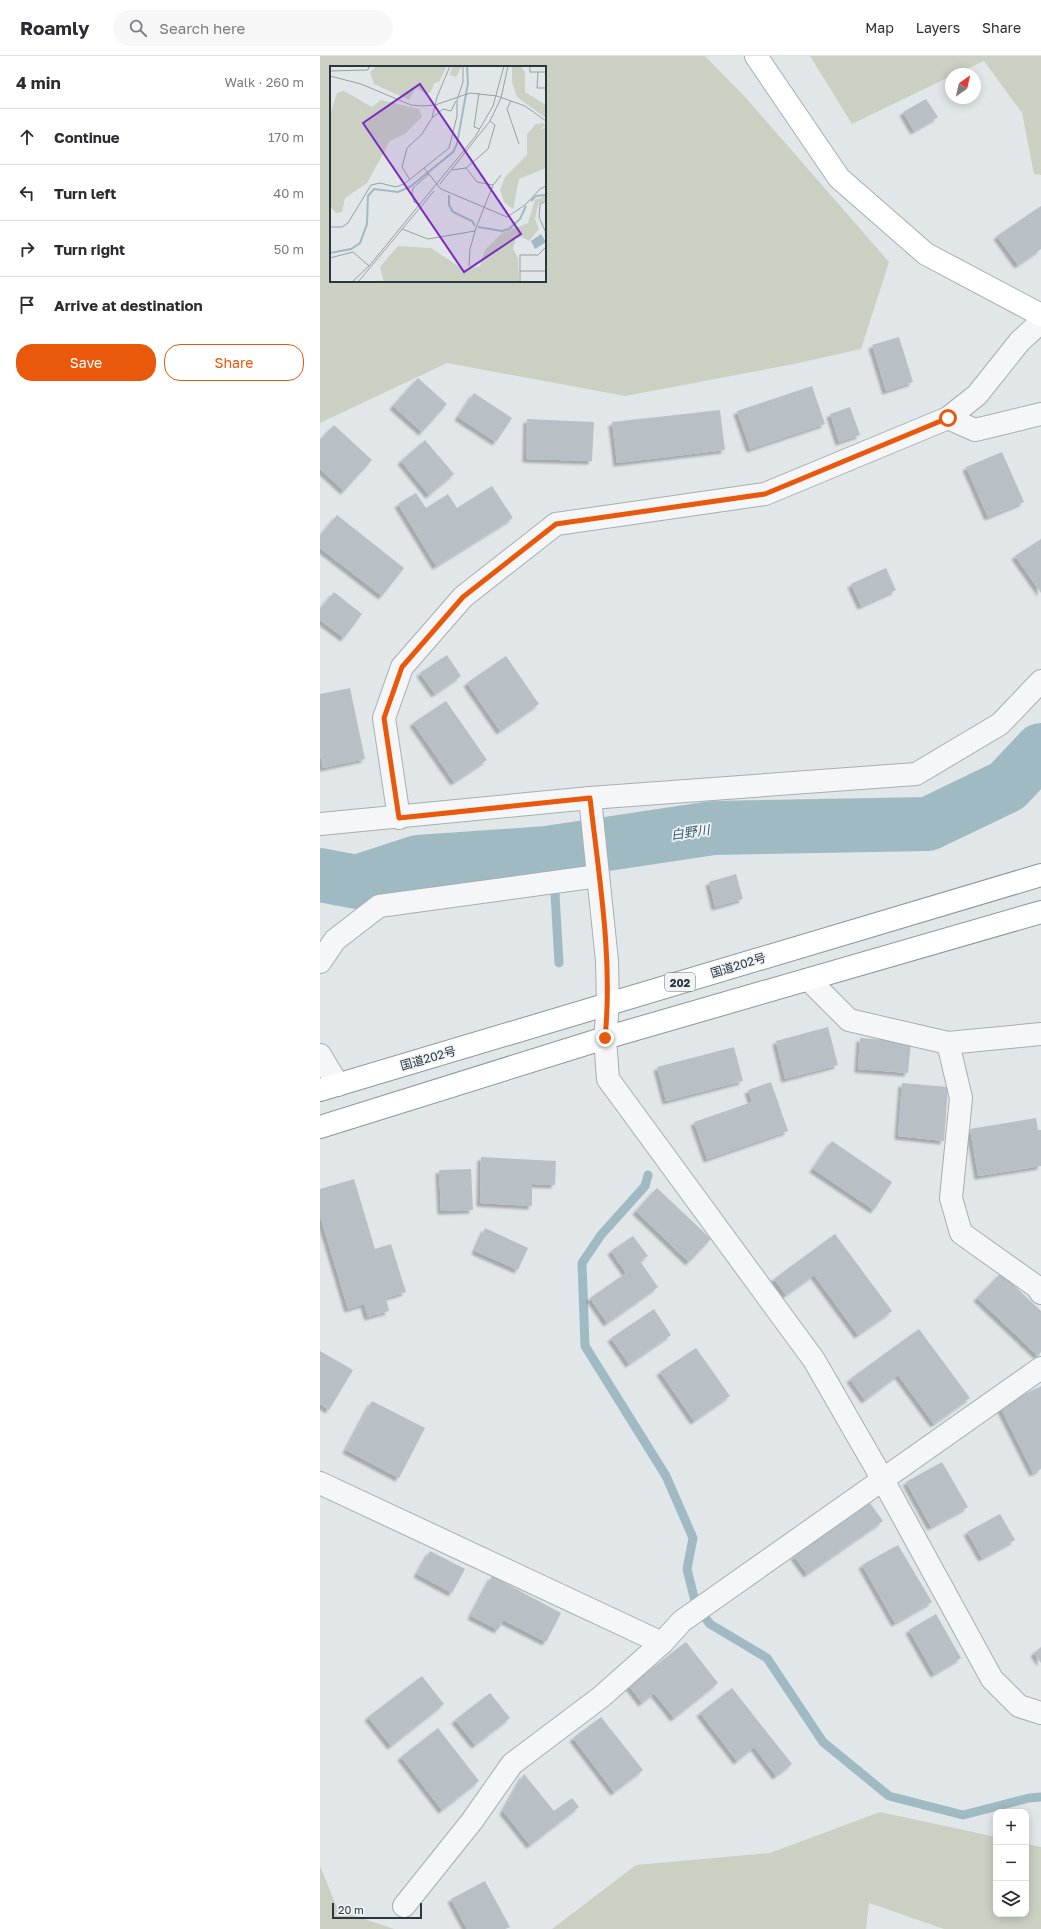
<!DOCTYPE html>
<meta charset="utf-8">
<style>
:root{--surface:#fff;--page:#f7f7f7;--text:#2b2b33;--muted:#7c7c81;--line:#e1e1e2;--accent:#ea580c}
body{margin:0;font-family:"Golos Text","Noto Sans JP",sans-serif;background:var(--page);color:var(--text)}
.controls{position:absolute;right:12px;bottom:12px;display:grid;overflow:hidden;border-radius:8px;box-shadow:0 2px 10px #0003}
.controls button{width:36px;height:36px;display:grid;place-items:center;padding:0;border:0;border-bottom:1px solid var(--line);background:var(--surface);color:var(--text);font:20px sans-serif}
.compass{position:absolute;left:625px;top:12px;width:36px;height:36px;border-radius:50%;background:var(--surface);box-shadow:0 2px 10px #0003;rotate:34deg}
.scale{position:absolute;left:12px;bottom:10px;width:90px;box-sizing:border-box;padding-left:4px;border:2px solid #2b363e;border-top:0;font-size:11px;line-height:14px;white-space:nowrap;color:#2b363e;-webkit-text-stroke:3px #f1f4f6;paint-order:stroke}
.stop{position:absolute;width:12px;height:12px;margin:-9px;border:3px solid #ea580c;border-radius:50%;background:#fff}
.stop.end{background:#ea580c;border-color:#fff;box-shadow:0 1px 4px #0008}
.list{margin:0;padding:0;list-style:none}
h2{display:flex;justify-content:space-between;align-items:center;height:52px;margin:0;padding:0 16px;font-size:17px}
h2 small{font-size:13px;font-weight:400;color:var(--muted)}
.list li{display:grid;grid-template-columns:26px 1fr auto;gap:12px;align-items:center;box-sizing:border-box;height:56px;padding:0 16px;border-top:1px solid var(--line)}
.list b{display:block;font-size:15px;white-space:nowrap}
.list em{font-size:13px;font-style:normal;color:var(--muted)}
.actions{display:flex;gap:8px;padding:12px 16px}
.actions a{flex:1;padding:9px 0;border:1px solid var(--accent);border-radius:16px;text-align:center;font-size:14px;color:var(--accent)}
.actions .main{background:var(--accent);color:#fff}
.icon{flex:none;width:22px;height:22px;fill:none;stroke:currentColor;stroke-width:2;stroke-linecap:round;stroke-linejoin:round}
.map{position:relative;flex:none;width:721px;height:1873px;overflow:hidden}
header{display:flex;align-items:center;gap:24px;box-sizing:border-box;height:56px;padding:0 20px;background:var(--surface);border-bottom:1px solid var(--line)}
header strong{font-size:19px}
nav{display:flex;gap:22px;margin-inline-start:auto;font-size:14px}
.search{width:280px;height:36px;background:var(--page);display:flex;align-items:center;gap:10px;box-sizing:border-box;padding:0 14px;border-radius:22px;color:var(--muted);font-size:15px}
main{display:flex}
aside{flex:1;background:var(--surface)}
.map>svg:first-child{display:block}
.green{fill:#cad1c3;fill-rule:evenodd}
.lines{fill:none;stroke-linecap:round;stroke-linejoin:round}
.stream{stroke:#a0bac4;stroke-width:9}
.river{stroke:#a0bac4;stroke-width:54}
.building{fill:#b9c0c5;filter:url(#shadow)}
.street-casing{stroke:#a7aeb2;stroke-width:24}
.secondary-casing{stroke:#a7aeb2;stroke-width:24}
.highway-casing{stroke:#8a969d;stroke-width:24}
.street{stroke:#f4f6f7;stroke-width:22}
.secondary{stroke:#fff;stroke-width:22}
.highway{stroke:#fff;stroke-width:22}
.route{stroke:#ea580c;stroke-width:5}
.labels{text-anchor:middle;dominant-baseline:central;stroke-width:3.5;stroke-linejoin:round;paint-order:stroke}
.shield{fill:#f1f4f6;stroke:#666f75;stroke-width:1}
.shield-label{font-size:11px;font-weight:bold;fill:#2b363e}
.street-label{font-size:12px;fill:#2b363e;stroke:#f1f4f6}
.water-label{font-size:13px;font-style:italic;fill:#3a5c6e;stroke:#f1f4f6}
.inset-river{fill:none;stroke:#a0bac4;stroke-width:2}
.inset-road{fill:none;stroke:#98a0a4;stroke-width:1}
.view{fill:#7b2cbf;fill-opacity:0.15;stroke:#7b2cbf;stroke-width:2}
.inset-edge{fill:none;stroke:#2b363e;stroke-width:2}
</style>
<header>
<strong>Roamly</strong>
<div class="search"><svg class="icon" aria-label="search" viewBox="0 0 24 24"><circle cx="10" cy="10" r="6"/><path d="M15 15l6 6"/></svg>Search here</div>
<nav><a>Map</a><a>Layers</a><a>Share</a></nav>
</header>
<main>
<aside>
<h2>4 min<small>Walk · 260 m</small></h2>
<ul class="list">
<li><svg class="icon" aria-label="ahead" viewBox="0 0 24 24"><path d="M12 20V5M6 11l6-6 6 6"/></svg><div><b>Continue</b></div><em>170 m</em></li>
<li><svg class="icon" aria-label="left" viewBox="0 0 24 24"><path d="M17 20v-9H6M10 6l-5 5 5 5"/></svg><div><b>Turn left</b></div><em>40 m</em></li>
<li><svg class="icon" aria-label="right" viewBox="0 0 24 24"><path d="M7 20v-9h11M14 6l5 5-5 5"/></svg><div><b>Turn right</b></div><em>50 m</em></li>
<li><svg class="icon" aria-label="arrive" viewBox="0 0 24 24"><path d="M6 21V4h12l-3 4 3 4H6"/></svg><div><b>Arrive at destination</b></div></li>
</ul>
<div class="actions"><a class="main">Save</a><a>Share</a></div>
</aside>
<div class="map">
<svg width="721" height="1873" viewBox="0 0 721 1873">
<defs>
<filter id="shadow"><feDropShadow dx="-3.5" dy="3.5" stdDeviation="1" flood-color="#0004"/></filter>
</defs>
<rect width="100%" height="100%" fill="#e1e6e8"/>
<g class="green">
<path d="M0,0H385L426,42L569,206L541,293L474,308L305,340L127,307L0,367ZM11,11H225V225H11Z"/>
<path d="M490,0H721V119L714,118L702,57L664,5L636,18H631V20L532,68Z"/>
<path d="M560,1756L676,1781V1858H706V1788L721,1791V1873H624L549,1847L546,1873H232L316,1809L450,1797Z"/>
<path d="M0,1810L18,1854L74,1873H0Z"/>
</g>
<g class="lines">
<g class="stream">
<path d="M227,797L235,838L239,907"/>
<path d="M328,1119L325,1130L281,1179L262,1207L265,1290L346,1420L373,1482L367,1513L376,1549L390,1568L447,1602L503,1686L569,1740L643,1759L709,1742L721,1741"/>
</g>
<path class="river" d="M0,819L37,826L98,806L227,797L393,772L608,768L687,730L721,694"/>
</g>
<g class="building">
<path d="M606,43L618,61L594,75L583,56Z"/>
<path d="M721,150V193L698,209L677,180Z"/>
<path d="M579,281L593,326L566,335L552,289Z"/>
<path d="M98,322L127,348L102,376L73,350Z"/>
<path d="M492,330L505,368L430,393L417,355Z"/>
<path d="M154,337L192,362L176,386L138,361Z"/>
<path d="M530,351L540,379L519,386L510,358Z"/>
<path d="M400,354L405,394L297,407L292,366Z"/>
<path d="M207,363L274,366L272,405L206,403Z"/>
<path d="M14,369L52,404L24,435L0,413V384Z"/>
<path d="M105,384L134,418L109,439L81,405Z"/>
<path d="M682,396L704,446L668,461L646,411Z"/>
<path d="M172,430L193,462L116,510L78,448L96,437L106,452L128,438L137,452Z"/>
<path d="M17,459L84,512L62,540L0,492V480Z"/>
<path d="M721,483V537L695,500Z"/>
<path d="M566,512L576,534L541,550L531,528Z"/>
<path d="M14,536L42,558L24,582L0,564V553Z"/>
<path d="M127,599L141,620L115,638L100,617Z"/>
<path d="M186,600L219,648L180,675L147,627Z"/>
<path d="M30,632L45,703L3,712L0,698V638Z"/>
<path d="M126,645L167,704L134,726L93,667Z"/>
<path d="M416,818L423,843L395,851L389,826Z"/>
<path d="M508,971L518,1009L465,1023L456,985Z"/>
<path d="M540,982L591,986L588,1017L538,1013Z"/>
<path d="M414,991L423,1025L346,1045L337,1011Z"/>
<path d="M451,1026L468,1075L387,1103L374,1066L432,1046L428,1034Z"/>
<path d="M582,1027L628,1031L624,1085L578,1080Z"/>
<path d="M716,1062L718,1074H721V1110L658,1120L650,1073Z"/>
<path d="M512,1085L572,1126L554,1154L493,1113Z"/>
<path d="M161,1101L236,1105L235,1129L212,1128V1150L160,1147Z"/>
<path d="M151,1113L153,1154L121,1155L119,1114Z"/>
<path d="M34,1123L55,1193L71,1188L86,1236L66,1242L69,1255L48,1261L44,1248L28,1253L0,1160V1133Z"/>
<path d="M337,1132L391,1183L369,1206L316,1155Z"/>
<path d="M165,1172L208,1192L198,1214L155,1195Z"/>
<path d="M515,1178L572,1255L538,1279L494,1219L466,1239L454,1223Z"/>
<path d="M313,1180L328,1200L320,1205L338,1231L287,1267L270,1242L306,1217L291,1195Z"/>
<path d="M681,1217L721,1255V1296L718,1300L657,1242Z"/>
<path d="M334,1253L351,1279L309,1308L291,1282Z"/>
<path d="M599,1273L650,1342L614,1368L578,1319L545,1344L530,1323Z"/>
<path d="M376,1292L410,1340L374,1365L340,1316Z"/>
<path d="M0,1295L33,1314L9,1354L0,1348Z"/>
<path d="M721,1330V1413L713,1417L680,1351Z"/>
<path d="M52,1345L105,1372L79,1422L26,1394Z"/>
<path d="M622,1406L648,1451L611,1471L586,1426Z"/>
<path d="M550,1447L563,1465L487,1518L474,1500Z"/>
<path d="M680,1458L695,1484L662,1502L647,1476Z"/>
<path d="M578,1489L612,1546L575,1567L542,1509Z"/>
<path d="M110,1495L145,1513L132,1537L97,1518Z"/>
<path d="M172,1520L241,1557L226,1586L183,1564L178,1574L151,1560Z"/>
<path d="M616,1558L641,1602L614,1618L589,1574Z"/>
<path d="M366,1586L398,1627L354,1662L334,1637L322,1647L309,1630Z"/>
<path d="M721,1591V1607L714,1597Z"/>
<path d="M102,1620L124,1648L71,1690L48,1661Z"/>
<path d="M412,1632L472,1708L456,1720L434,1691L417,1705L380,1657Z"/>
<path d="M170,1637L190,1662L155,1689L135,1664Z"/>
<path d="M281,1661L323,1714L294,1736L253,1682Z"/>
<path d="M118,1672L159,1725L122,1754L81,1701Z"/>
<path d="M204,1718L234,1755L252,1742L259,1751L210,1789L183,1755Z"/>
<path d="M165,1825L190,1871L185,1873H147L131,1843Z"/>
</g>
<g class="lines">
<g class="street-casing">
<g id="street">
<path d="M628,362L655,374L721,358"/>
<path d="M270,742L287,905L288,949L285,982L288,1023L494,1304L563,1424L672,1623L699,1650L721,1657"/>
<path d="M79,762L64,662L82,611L143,541L236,468L445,438L628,362L657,339L700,285L721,266"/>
<path d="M0,768L270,742L596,718L680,668L721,625"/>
<path d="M0,906L15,884L59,850L278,820"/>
<path d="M489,924L529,964L628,987L721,978"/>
<path d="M628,987L641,1042L631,1142L641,1177L717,1231L721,1237"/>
<path d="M0,999L18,1029"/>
<path d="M0,1427L342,1587"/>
<path d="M84,1850L152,1765L192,1708L281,1641L342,1587L362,1565L721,1312"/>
</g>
</g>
<g class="secondary-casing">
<path id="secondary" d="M436,0L519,122L606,198L721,259"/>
</g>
<g class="highway-casing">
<g id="highway">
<path d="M0,1034L721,819"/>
<path d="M0,1071L285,982L721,856"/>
</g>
</g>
<use href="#street" class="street"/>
<use href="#secondary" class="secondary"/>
<use href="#highway" class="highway"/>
</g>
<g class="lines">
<path class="route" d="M285,982C293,903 279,821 270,742L79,762L64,662L82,611L143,541L236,468L445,438L628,362"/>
</g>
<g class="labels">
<rect class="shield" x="345" y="917" width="30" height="18" rx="3"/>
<g class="shield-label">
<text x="360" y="926">202</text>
</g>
<g class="street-label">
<text transform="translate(418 909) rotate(-17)">国道202号</text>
<text transform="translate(108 1002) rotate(-16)">国道202号</text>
</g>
<g class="water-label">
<text transform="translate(370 776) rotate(-8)">白野川</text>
</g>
</g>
<g transform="translate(10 10)">
<rect width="216" height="216" fill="#e1e6e8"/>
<path d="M47,0H117L109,16L104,17L101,26L96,28L86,22L79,34L44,18L40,6ZM122,0H132L126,11L120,9ZM182,0H191L195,7V26L216,39V52L187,31L182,16ZM14,25L42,41L51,34L89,43L92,51L75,68L60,75L37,117L15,132L12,146L6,147L0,140V49L7,27ZM214,57L215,60L210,63L216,62V102L189,113L183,143L174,136L170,124L175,111L197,89V68L206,58ZM216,130V134L208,138L205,153L209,163L199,175L192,171L186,172L183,183L188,192L189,216H54L50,201L68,180L101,182L134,204L150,200L155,184L172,167L198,157L205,134Z" fill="#cad1c3"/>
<path d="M211,168L216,176L205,183L201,175Z" fill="#a0bac4"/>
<path class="inset-river" d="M119,129V139L123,146L142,155L145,160M201,135L206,130L216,129M148,161L172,165L179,163L190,153L196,140M0,187L21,183L30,177L37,158L38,130L44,123L68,126L80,121L123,86L127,78L138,17L137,0"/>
<path class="inset-road" d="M200,0V6H216M0,5L38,4L39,0M208,6L207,22H216M0,10L31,18L81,39L92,40L105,39L140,27L167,30L195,40L216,55M149,27L144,61L150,63M181,35L177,43L189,78M102,52L113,43L121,45L126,35M94,102L111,123L177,151L195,139L210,123L216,120M136,102L147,116L163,119M122,104L136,102L158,83L165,59L160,55M80,114L72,101L77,82L92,68L102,52L107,31L120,0M110,118L160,55L171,32L178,0M216,135L210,138L209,151L216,167M90,138L84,136L82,127L83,122L99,108M0,161H12L18,157L41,119L50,117L66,121L74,118L119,82L127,50V34L133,16V0M72,163L98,173L145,165M0,192L23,186L39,200M139,200L140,183L146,162L163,119L171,109M190,205H216M22,216L39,200L145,71L163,40L174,0M28,216L104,125M190,216V189H208L216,181"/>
<path class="view" d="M90,18L191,168L134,206L33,57Z"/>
<rect width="216" height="216" class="inset-edge"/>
</g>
</svg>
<div class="controls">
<button>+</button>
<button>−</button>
<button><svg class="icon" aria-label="layers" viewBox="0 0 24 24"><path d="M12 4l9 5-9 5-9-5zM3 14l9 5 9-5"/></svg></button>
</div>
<svg class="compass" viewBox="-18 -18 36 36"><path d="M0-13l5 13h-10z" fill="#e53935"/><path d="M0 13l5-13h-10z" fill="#7c7c81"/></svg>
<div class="scale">20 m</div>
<div class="stop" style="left:628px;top:362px"></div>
<div class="stop end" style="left:285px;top:982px"></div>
</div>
</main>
